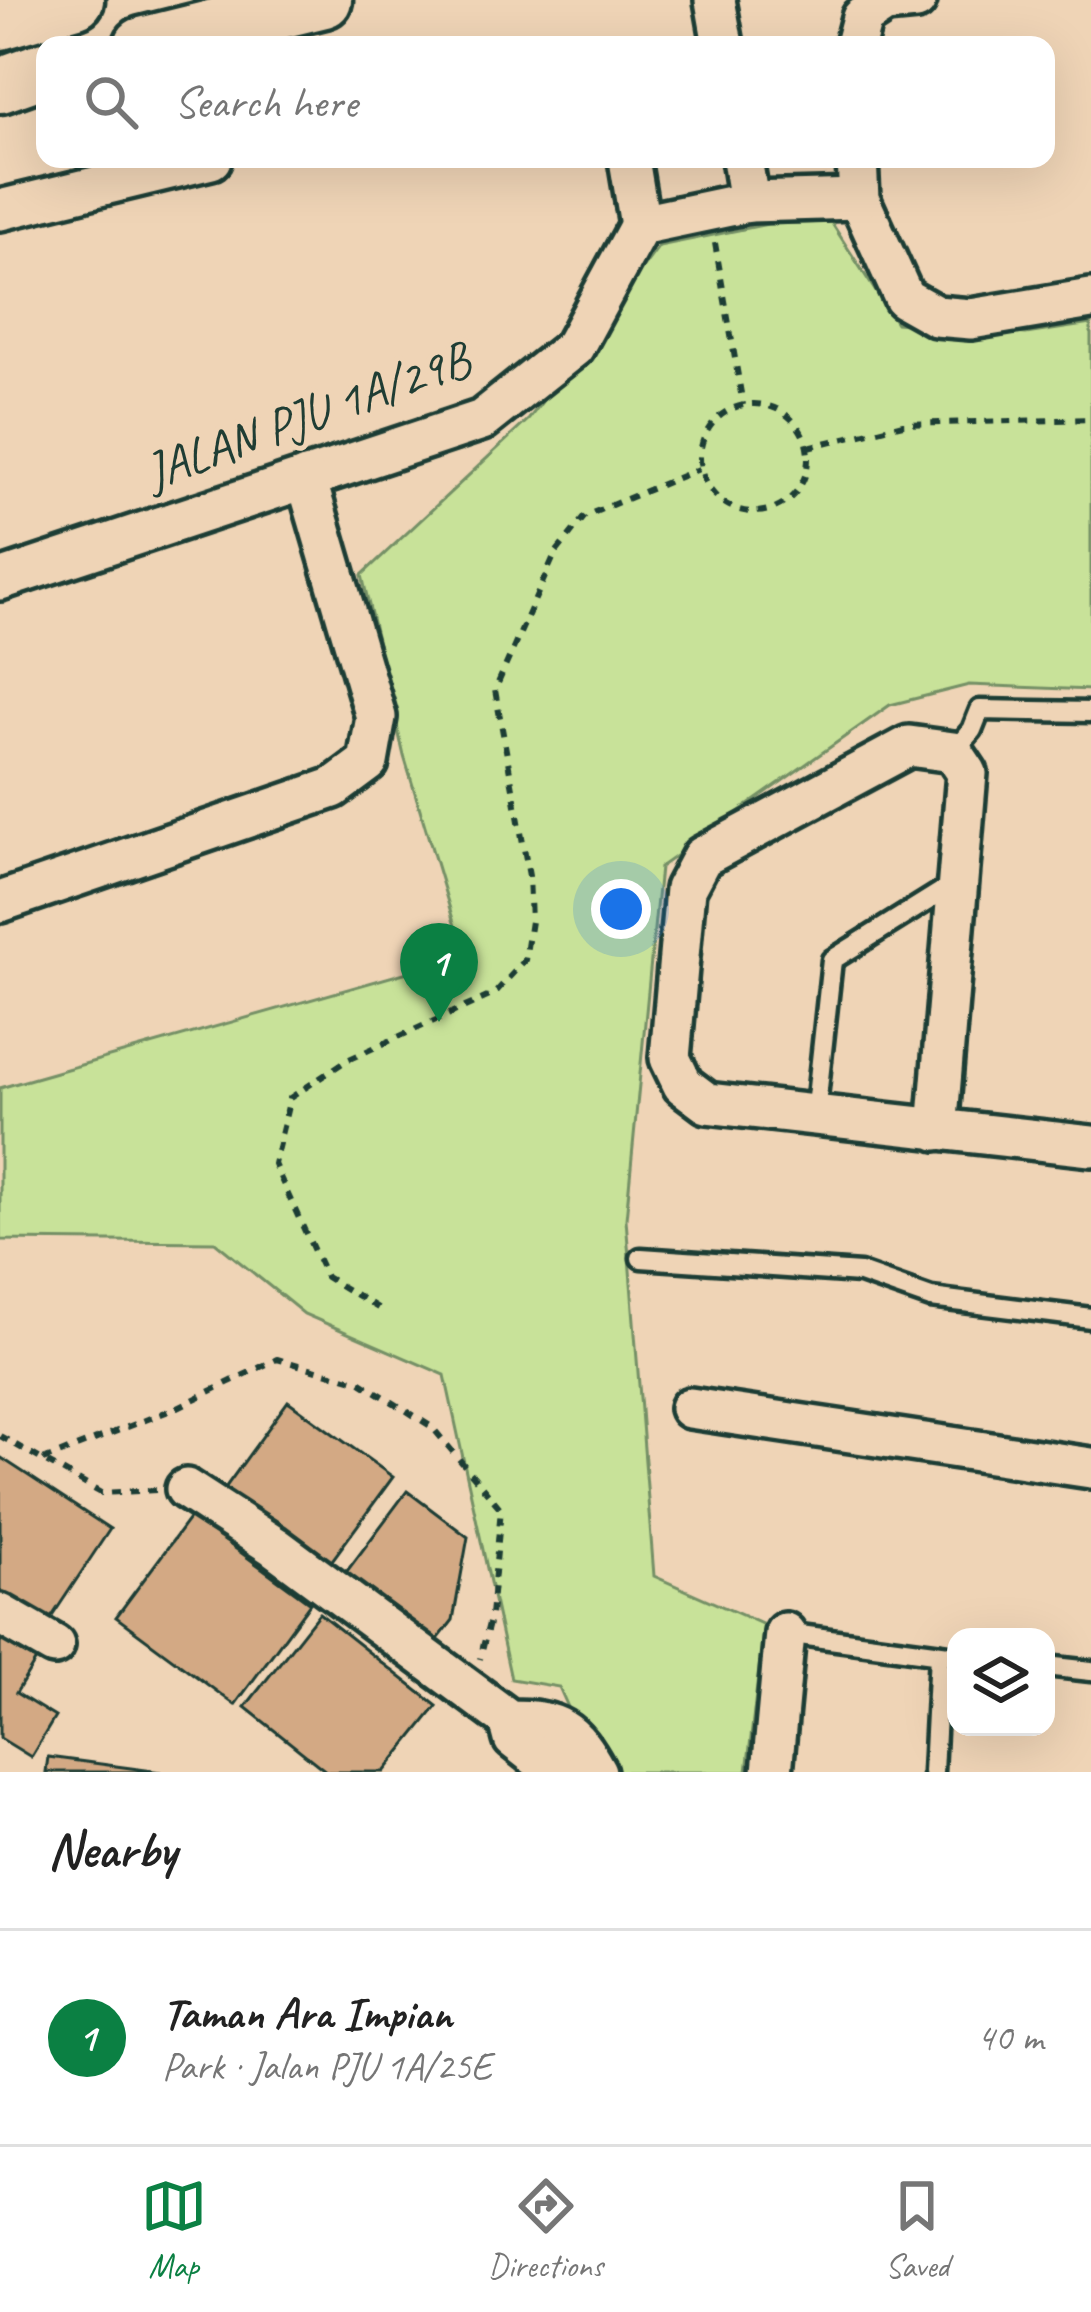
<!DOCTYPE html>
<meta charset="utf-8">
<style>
:root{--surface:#fff;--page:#f2f2f2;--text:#222;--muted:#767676;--line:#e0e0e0;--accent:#0b8043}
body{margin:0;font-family:Caveat,sans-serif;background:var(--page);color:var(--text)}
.controls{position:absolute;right:36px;bottom:36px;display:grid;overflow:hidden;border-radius:24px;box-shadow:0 12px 48px #0002}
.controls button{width:108px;height:108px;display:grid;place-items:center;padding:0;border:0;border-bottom:3px solid var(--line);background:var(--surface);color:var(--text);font:60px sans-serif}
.you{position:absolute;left:621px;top:909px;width:42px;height:42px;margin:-30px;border:9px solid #fff;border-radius:50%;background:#1a73e8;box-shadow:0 0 0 18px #1a73e833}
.badge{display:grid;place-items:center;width:78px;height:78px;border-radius:50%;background:var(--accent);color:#fff;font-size:39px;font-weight:700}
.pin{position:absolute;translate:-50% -99px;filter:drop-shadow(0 3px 6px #0008)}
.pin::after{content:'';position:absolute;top:63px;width:42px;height:36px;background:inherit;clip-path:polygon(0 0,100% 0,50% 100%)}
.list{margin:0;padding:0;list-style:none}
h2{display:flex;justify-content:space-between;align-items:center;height:156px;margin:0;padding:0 48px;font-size:51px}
h2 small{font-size:39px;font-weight:400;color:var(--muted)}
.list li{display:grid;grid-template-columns:78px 1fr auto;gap:36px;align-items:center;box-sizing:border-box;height:216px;padding:0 48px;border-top:3px solid var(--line)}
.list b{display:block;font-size:45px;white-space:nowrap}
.list p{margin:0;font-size:39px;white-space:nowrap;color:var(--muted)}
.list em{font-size:39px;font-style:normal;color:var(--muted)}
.icon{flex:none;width:66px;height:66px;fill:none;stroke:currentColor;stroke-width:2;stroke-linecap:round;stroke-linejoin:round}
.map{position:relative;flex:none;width:1091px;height:1772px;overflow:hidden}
.search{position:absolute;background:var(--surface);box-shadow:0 12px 48px #0002;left:36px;right:36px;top:36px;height:132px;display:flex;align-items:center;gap:30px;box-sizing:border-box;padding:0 42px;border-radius:24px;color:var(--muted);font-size:45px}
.sheet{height:372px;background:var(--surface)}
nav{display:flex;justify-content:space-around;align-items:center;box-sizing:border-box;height:168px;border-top:3px solid var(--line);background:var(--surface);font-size:33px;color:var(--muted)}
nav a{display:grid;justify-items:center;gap:6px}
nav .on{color:var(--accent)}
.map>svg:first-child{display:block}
.green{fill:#c8e299;stroke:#749066;stroke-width:3}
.building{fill:#d3a984;stroke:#1f3d34;stroke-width:3}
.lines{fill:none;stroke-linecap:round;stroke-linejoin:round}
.lane-casing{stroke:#1f3d34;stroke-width:27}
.street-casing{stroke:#1f3d34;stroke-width:48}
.secondary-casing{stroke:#1f3d34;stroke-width:63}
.path{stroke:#1f3d34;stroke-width:6;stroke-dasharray:9 9;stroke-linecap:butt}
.lane{stroke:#efd4b6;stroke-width:18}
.street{stroke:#efd4b6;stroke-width:39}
.secondary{stroke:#efd4b6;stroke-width:54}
.labels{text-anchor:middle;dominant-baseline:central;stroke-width:10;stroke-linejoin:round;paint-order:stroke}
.street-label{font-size:51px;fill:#1f3d34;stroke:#efd4b6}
</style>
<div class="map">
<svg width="1091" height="1772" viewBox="0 0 1091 1772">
<rect width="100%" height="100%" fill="#efd4b6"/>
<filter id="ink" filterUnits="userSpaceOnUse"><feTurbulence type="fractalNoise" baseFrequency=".00833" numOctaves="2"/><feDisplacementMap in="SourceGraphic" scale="24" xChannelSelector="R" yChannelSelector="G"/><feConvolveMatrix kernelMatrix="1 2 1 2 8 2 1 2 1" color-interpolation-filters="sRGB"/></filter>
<g filter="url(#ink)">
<path class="green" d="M831,222L896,323L1026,334L1091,324V690L969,685L890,705L660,867L626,1219L654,1576L764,1625L747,1772H597L559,1687L511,1679L445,1375L304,1314L215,1242L0,1240V1088L464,956L404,756L362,575L529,419L659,246L768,224Z"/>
<g class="building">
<path d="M288,1401L393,1477L325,1570L220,1495Z"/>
<path d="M0,1457L110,1529L45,1627L0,1597Z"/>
<path d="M407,1491L468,1537L453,1620L432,1647L341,1579Z"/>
<path d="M191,1516L310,1603L235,1705L116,1617Z"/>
<path d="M319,1613L437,1706L384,1772H327L245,1707Z"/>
<path d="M0,1638L36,1660L16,1693L55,1717L31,1757L0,1738Z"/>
<path d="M48,1757L161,1772H46Z"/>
</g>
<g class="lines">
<g class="lane-casing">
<g id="lane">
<path d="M953,752L972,730L980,710L1091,712"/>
<path d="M815,1116L832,960L954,884"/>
<path d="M641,1258L860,1273L931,1298L1091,1318"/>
<path d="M785,1633L956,1656"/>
<path d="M1046,1666L1091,1671"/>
<path d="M933,1772L939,1654"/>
</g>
</g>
<g class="street-casing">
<g id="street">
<path d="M715,0L723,45"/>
<path d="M855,45L862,18L885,3L916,0"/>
<path d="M629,159L640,225"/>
<path d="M742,159L749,202"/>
<path d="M857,159L859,199L904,298L936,316L971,319L1091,299"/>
<path d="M0,210L211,159"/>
<path d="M640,225L749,202L859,199"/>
<path d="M0,580L482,420L574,347L640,225"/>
<path d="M0,902L333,788L368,762L376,717L306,478"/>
<path d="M937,1130L967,773L953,752L909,746L702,857L685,889L670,1058L683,1085L707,1103L1091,1146"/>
<path d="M690,1408L1091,1468"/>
<path d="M186,1489L274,1546L509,1720C558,1720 573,1729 596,1772"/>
<path d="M0,1614L54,1645"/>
<path d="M509,1720L514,1739L556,1772"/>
<path d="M772,1772L785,1633"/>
</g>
</g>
<g class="secondary-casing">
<g id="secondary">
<path d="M0,22L76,0"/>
<path d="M142,45L324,0"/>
<path d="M0,85L45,69"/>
</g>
</g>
<g class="path">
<path d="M715,243L743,405"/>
<circle cx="754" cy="458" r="54"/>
<path d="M808,447L903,424L1091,419"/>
<path d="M378,1308L326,1277L274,1164L290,1098L347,1060L494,994L525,960L531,921L529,876L495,690L555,554L585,516L699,469"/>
<path d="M0,1436L101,1493L156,1490"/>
<path d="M43,1460L176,1408L277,1359L361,1382L432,1427L501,1509L491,1615L480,1659"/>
</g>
<use href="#lane" class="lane"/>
<use href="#street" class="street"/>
<use href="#secondary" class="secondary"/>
</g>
</g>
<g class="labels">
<g class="street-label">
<text transform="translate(307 415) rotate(-20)">JALAN PJU 1A/29B</text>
</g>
</g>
</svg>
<div class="controls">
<button><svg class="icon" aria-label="layers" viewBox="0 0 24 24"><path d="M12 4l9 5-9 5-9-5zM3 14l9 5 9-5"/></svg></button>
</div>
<div class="you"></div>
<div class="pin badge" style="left:439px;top:1022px">1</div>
<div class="search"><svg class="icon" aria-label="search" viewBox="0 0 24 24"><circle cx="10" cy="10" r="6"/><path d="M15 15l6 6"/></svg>Search here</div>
</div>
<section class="sheet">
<h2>Nearby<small></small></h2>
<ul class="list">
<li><span class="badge">1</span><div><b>Taman Ara Impian</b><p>Park · Jalan PJU 1A/25E</p></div><em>40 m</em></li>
</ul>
</section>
<nav>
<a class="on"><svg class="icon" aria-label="map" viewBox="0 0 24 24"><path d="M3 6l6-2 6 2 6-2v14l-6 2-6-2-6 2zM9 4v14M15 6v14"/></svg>Map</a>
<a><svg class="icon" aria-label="directions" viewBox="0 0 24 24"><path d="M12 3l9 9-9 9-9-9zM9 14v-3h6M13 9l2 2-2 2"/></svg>Directions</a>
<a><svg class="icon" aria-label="saved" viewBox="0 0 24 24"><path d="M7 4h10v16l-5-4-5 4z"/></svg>Saved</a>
</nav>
